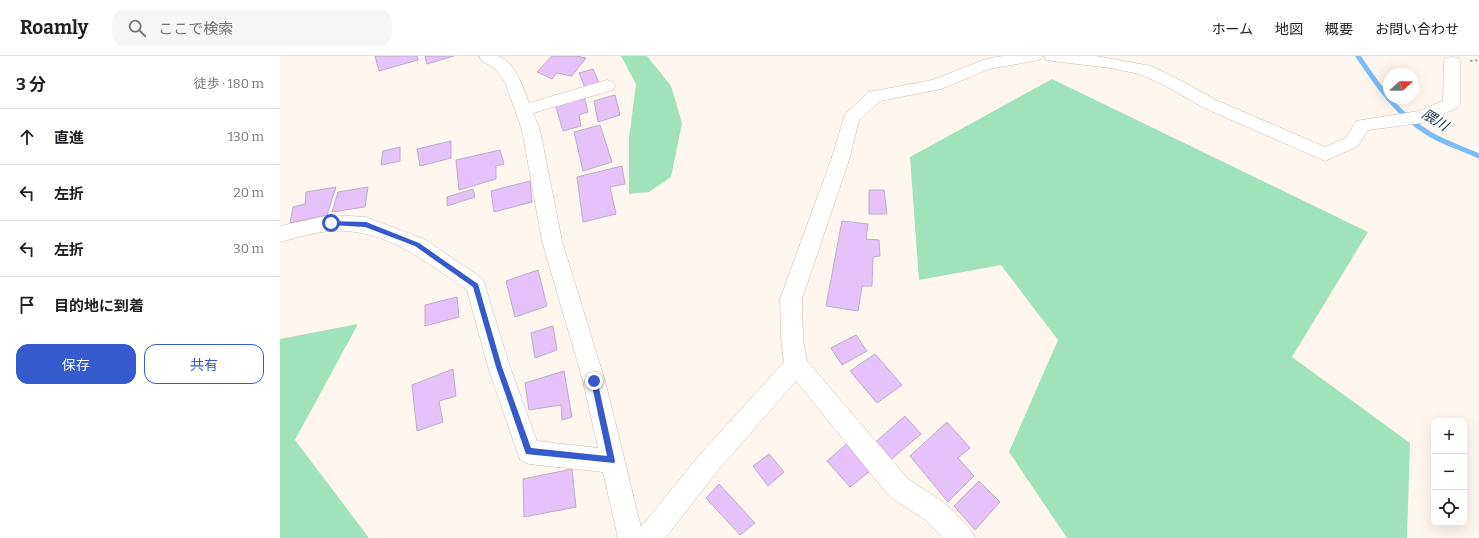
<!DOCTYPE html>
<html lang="ja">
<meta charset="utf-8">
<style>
:root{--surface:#fff;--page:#f6f6f6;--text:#202124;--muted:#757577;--line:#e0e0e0;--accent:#345acb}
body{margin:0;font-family:Bitter,"Noto Sans JP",serif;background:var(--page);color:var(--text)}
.controls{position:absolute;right:12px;bottom:12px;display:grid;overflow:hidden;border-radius:8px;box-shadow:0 4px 16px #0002}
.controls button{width:36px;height:36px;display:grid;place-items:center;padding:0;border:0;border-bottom:1px solid var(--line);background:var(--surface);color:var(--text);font:20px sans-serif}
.compass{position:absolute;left:1103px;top:12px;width:36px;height:36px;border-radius:50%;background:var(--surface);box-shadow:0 4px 16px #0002;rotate:69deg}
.stop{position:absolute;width:12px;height:12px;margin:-9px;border:3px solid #345acb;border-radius:50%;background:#fff}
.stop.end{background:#345acb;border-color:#fff;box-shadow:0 1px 4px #0008}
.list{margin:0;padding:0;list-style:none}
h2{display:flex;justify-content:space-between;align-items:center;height:52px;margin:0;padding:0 16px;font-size:17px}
h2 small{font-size:13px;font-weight:400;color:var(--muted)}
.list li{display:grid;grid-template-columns:26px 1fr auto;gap:12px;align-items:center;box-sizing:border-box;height:56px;padding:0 16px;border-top:1px solid var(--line)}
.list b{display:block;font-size:15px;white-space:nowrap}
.list em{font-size:13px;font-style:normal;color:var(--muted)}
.actions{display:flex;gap:8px;padding:12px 16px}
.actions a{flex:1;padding:9px 0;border:1px solid var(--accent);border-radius:12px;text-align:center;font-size:14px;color:var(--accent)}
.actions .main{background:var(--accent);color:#fff}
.icon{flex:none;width:22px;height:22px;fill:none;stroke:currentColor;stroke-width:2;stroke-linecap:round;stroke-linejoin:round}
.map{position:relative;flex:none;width:1199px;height:482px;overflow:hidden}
header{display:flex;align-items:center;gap:24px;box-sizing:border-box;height:56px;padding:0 20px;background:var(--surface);border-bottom:1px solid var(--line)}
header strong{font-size:19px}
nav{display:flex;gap:22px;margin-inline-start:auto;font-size:14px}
.search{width:280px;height:36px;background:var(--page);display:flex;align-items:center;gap:10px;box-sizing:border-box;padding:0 14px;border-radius:12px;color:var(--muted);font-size:15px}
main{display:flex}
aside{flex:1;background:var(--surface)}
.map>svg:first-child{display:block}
.green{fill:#a0e2ba}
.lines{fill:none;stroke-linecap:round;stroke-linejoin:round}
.stream{stroke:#7abdf8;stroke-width:5}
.building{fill:#e6c1fa;stroke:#bcaec3}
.street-casing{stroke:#d2bdab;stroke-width:1}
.path{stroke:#b4aca5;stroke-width:2;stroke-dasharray:2.5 2.5;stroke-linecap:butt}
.street{fill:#fff;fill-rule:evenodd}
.route{fill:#345acb}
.labels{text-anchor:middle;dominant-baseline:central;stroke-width:3.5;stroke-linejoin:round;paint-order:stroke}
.water-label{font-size:14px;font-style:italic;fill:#153149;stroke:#fff}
</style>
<header>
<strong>Roamly</strong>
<div class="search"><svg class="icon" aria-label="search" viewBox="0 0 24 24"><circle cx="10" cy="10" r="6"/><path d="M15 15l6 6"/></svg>ここで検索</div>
<nav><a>ホーム</a><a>地図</a><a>概要</a><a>お問い合わせ</a></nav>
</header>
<main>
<aside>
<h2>3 分<small>徒歩 · 180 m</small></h2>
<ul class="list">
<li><svg class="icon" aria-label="ahead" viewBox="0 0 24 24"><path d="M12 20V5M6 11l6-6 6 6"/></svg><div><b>直進</b></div><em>130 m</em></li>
<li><svg class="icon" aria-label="left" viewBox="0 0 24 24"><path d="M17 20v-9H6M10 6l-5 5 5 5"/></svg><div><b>左折</b></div><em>20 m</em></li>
<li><svg class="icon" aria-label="left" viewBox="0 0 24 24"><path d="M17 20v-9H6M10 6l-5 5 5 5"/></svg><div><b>左折</b></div><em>30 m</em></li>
<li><svg class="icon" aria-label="arrive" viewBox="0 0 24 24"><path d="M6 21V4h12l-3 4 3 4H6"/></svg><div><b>目的地に到着</b></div></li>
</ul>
<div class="actions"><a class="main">保存</a><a>共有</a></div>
</aside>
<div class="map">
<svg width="1199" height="482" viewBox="0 0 1199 482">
<rect width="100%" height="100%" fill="#fff6ef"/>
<g class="green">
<path d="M341,0H367L391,30L402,67L391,121L369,136L349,138V82L356,28Z"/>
<path d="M772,23L1088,176L1012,301L1130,387L1127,482H787L729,396L778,284L721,209L639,224L630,101Z"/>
<path d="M78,268L15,384L89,482H0V283Z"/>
</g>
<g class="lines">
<path class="stream" d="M1078,0C1097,29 1118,59 1148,77C1164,87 1182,92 1199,100"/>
</g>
<g class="building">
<path d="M95,0H137L138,4L99,15Z"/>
<path d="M145,0H174L147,8Z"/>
<path d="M272,0H297L306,2L292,20L277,17L272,23L257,16Z"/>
<path d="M313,13L320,29L306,34L299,17Z"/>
<path d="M335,39L340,59L318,66L314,45Z"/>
<path d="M304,40L308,56L299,59L301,70L283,75L275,48Z"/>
<path d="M320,69L332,106L303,115L294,76Z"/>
<path d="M171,85V102L140,110L137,93Z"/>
<path d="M120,91V105L101,109L103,95Z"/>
<path d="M220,94L224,108L216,110V123L179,134L176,104Z"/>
<path d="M342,110L345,128L330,131L336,158L303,166L297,121Z"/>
<path d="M250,125L252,146L214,156L211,135Z"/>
<path d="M56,131L47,159L10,167L13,151L25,148L26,136Z"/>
<path d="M88,131L85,151L52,156L58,136Z"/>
<path d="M193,133L195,141L167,150V141Z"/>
<path d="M589,134H604L607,158H589Z"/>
<path d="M562,165L588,168L586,183L599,184L600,200L593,201L592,230H582L578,255L546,250Z"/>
<path d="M258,214L267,250L235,261L226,225Z"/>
<path d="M177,241L179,261L145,270V249Z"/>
<path d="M273,270L277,294L255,302L251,277Z"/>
<path d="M576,279L587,295L562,309L551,292Z"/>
<path d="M595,298L622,329L597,347L570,315Z"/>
<path d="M173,313L176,340L159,345L163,366L137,375L132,329Z"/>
<path d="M284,315L292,361L282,364L281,349L249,354L245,327Z"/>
<path d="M625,360L641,378L607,407L591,390Z"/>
<path d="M667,366L690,392L678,402L694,420L668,446L630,400Z"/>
<path d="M571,384L594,412L570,431L547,405Z"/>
<path d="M489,398L504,416L488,430L473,410Z"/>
<path d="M292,413L296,451L244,461L243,423Z"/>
<path d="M699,425L720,446L695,474L674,450Z"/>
<path d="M439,428L475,467L460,479L426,442Z"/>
</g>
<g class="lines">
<g class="street-casing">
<g id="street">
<path d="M199,0C205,0 213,0 218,0C234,4 244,33 249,47L327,24L333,26L335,30L333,34L253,57L260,74L282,185L325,325L361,471L422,396L504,306L501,283L500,243L551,104L565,58L589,36L652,24L706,3L723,0H762L760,4L754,5L709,13L661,33L600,45L579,64L569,104L522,243L523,283L527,305L628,423L662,445L691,473L695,482H663L644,463L610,441L516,325L440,412L385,482H338L323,416L249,408L240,404L208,311L187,234C146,206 104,171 51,175C35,176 16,182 0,186V170L51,159L86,161L144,183L203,223L230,311L257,385L318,392L303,325L262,185L242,74L225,26L214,12L201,4Z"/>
<path d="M764,0H816L871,10L896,22L936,44L1045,91L1066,82L1076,65L1139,55L1163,45L1164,6L1166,2L1172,1L1178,2L1180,6V48L1177,52L1142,67L1088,74L1078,90L1045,105L924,52L884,29L859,18L831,12L772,5L766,4Z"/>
</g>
</g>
<path class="path" d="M1190,5L1199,4"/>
<use href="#street" class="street"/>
</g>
<path class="route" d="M49,165L86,166L139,187L198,228L222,311L251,392L327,400L311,325L312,323H317L335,405L334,407L246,398L216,311L193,231L135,190L85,171L51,169L48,167Z"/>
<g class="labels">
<g class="water-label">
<text transform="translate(1155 64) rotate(32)">隈川</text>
</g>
</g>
</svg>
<div class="controls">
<button>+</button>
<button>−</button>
<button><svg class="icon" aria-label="locate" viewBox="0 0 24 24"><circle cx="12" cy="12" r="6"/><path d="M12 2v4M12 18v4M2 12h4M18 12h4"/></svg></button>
</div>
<svg class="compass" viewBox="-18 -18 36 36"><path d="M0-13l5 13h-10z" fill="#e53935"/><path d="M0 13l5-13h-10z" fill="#757577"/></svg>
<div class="stop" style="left:51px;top:167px"></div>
<div class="stop end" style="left:314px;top:325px"></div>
</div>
</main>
